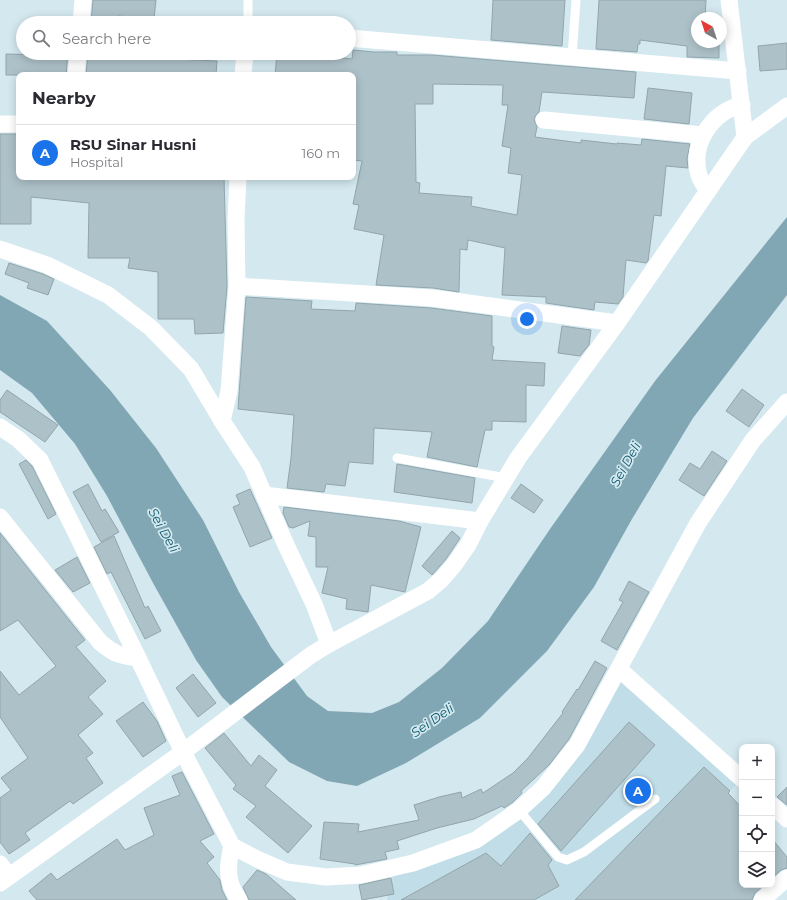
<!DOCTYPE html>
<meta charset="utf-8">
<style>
:root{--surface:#fff;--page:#f7f7f7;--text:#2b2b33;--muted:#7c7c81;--line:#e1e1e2;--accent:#1a73e8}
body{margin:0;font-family:Montserrat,sans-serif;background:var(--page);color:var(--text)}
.controls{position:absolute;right:12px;bottom:12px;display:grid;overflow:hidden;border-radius:8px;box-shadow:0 2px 10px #0003}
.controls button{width:36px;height:36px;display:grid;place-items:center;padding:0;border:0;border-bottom:1px solid var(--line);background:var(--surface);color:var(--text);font:20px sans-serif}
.compass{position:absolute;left:691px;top:12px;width:36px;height:36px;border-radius:50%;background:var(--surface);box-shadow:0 2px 10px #0003;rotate:321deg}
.you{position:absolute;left:527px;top:319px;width:14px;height:14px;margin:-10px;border:3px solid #fff;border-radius:50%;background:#1a73e8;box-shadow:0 0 0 6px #1a73e833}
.badge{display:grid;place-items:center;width:26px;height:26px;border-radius:50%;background:var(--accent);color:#fff;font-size:13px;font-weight:700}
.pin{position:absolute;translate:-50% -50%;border:2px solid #fff;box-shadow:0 1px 4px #0006}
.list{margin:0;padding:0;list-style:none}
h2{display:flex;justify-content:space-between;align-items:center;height:52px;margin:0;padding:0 16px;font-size:17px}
h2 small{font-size:13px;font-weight:400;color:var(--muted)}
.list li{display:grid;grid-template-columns:26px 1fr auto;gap:12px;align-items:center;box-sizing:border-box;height:56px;padding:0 16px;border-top:1px solid var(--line)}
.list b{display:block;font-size:15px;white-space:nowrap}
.list p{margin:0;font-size:13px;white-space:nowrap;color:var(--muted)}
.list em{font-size:13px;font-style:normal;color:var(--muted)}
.icon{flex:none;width:22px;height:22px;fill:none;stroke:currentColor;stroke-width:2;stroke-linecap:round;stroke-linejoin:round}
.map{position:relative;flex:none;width:787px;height:900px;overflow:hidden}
.search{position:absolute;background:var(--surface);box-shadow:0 2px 10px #0003;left:16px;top:16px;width:340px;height:44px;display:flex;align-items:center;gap:10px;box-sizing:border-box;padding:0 14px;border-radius:22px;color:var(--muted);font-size:15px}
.panel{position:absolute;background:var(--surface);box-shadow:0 2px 10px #0003;left:16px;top:72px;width:340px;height:108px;border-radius:8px}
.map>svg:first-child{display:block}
.built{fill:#c1dee8}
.water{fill:#82a7b4}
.building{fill:#adc1c8;stroke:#92a5ac;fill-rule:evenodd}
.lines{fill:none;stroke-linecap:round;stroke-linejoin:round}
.service{stroke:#fff;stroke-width:9}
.minor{stroke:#fff;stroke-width:17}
.labels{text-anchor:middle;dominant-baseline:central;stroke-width:3.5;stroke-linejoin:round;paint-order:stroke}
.water-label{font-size:13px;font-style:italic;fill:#0a576b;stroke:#d3e8ef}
</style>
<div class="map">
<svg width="787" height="900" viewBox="0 0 787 900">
<rect width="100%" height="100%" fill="#d3e8ef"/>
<path class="built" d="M621,676L739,782L624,900H387L394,872L538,800Z"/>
<path class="water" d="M787,217V295L693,418L632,519L594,587L547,651L480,718L406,763L357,786L327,781L289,762L222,697L196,660L153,583L107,496L75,444L32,393L0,370V295L47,321L110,390L156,448L203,520L239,592L271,647L307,696L328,711L372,713L399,702L442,668L488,621L550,529L655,381Z"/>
<g class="building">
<path d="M93,0H156L154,19L118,16V23H91Z"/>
<path d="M493,0H565L562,46L491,40Z"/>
<path d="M599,0H706L705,18H697V42H719V58L687,57V46L640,40V44H638L637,52L596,49Z"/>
<path d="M787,43V69L760,71L758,46Z"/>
<path d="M353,50L374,52H397V55H432L636,72L634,98L542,92L539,112L536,115L534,119L537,127L535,137L581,143V140L617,144V143L641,145L642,139L690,144L687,159L688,168L666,166L661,216L654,215L648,261L646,263L626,260L623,297L618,304L595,302L594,310L546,303V297L502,295L505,248L468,240L467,250L460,249L459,292L433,288L376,285L384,235L354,229L359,205L353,204L362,161L353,160V75H275L277,53H301L352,59ZM433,84L503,85L502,105H508L502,146L511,148L508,173L522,175L517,215L471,206L472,197L419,193L420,183L416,182L415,104H433Z"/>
<path d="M45,53H68L66,75H6V54L45,55Z"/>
<path d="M88,53H152V58L217,61L216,75H86Z"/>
<path d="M648,88L692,93L689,124L644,119Z"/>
<path d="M0,134H19V177H224L227,286L223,333L195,334L194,319H158V272L128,268L130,258H88L89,203L31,197V224H0Z"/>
<path d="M9,263L43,274L54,279L48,295L27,288L29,283L5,274Z"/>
<path d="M246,297L312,301L311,309L355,311L356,303L431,308L492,316V346L494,347L492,360L545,363L544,386L526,385V422L492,421V430H485L477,467L427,457L432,432L374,428L373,464L349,462L345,486L326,484L324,492L287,488L291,458L294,415L238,409Z"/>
<path d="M562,326L591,330L589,345L580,356L558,353Z"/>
<path d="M742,389L764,405L749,427L726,411Z"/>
<path d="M7,390L58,425L45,442L0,412V400Z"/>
<path d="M712,451L727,461L704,496L679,480L690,463L700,469Z"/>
<path d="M26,460L32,466L56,514L48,519L19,464Z"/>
<path d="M397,464L475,478L472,503L394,492Z"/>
<path d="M88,484L102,511L105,509L119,532L101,542L73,492Z"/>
<path d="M521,484L543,500L534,513L511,498Z"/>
<path d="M250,489L272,538L250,547L233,507L240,504L236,495Z"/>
<path d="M284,507L399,521L421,527L405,592L371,585L368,612L346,609L347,599L322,593L328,567H316V537L308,536L310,521L293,528L289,527L283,513Z"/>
<path d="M452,531L460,538L446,559L432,575L422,566Z"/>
<path d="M0,533L85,640L76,647L106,681L88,697L103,714L78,735L93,753L86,758L103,783L73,804L70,801L25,833L30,840L9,854L0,842V798L11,790L1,778L28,758L0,717V671L19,695L56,666L18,620L0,631Z"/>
<path d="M114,536L145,608L148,606L161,631L145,639L111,572L107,574L94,547Z"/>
<path d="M77,557L90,583L73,592L55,570Z"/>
<path d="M629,581L649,592L617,650L601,641L623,602L619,600Z"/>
<path d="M595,661L607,668L569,739L549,765L521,791L522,793L513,802L504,808L502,806L474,819L437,828L397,841L399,849L385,852L387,859L355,865V864L320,859L324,822L359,824L358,832L419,820L414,805L439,797L461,792L462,798L481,789L483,793L513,773L528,758L563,713L562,712L577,689L578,690Z"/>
<path d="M193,674L216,703L198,717L176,688Z"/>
<path d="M143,702L157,721L166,741L143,757L116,721Z"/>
<path d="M629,722L655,745L561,851L538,824Z"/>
<path d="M224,733L251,766L259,755L277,770L265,786L312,826L288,853L246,817L256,806L233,789L236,785L205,748Z"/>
<path d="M704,767L730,791L728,793L742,808V885H764L755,893L752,900H575Z"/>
<path d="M182,772L214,834L200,841L214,857L207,863L220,880L222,890L227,900H37L29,891L51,873L57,880L117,839L125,850L154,835L144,808L180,795L172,776Z"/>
<path d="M787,787V805L777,797Z"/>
<path d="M530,833L552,860L548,865L559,886L534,900H401L486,853L501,866Z"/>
<path d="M772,839L787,857V868L781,870L772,878Z"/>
<path d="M257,870L266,874L296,900H249L243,887Z"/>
<path d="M391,878L394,894L362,900L359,885Z"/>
</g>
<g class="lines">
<g class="service">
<path d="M248,23V0"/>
<path d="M572,57L576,0"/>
<path d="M397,458L506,478"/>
<path d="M519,810L558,857L567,860L584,852L655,799"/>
</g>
<g class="minor">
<path d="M729,0L745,137"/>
<path d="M81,23L83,0"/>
<path d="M349,38L738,71"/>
<path d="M76,75L78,53"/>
<path d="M243,75L245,53"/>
<path d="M544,120L703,135"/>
<path d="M0,124H19"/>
<path d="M708,191C704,185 699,179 698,171C692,142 713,111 742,105"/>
<path d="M0,249L47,265L108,295L151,328L191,369L222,421L252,467L286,545L314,604L329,644"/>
<path d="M237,286L432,298L617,323"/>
<path d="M222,421L229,391L237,286L236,219L238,177"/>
<path d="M0,427L18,439L40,460L138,658L183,752L232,846L257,859L287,872L326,877L361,875L413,863L476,840L519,810L543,788L577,745L698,523L753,440L787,402"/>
<path d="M264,495L480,521"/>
<path d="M0,517L100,642C114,654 120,656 138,658"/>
<path d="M619,669L742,779"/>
<path d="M772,805L787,819"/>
<path d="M232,846C227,866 226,882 239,900"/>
<path d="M0,864L9,876"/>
<path d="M0,883L183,752L311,655L329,644L428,591L442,579L454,565L468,545L480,521L518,458L617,323L745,137L787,106"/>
<path d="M762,900L787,878"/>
</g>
</g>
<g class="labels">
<g class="water-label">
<text transform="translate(625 464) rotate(-61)">Sei Deli</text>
<text transform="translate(164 530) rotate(61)">Sei Deli</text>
<text transform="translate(432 720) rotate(-35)">Sei Deli</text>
</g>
</g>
</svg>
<div class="controls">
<button>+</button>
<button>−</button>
<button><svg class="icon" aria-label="locate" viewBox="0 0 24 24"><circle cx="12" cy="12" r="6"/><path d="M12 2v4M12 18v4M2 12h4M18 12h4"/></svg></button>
<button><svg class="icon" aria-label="layers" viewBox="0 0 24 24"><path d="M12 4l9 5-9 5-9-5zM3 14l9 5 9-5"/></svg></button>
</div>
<svg class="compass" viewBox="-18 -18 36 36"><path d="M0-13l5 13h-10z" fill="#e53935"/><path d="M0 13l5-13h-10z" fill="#7c7c81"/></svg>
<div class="you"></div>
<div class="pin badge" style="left:638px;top:791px">A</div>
<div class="search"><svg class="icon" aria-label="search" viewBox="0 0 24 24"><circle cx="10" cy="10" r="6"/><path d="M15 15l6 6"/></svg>Search here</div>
<section class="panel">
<h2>Nearby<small></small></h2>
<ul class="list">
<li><span class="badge">A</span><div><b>RSU Sinar Husni</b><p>Hospital</p></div><em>160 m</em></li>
</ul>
</section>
</div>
